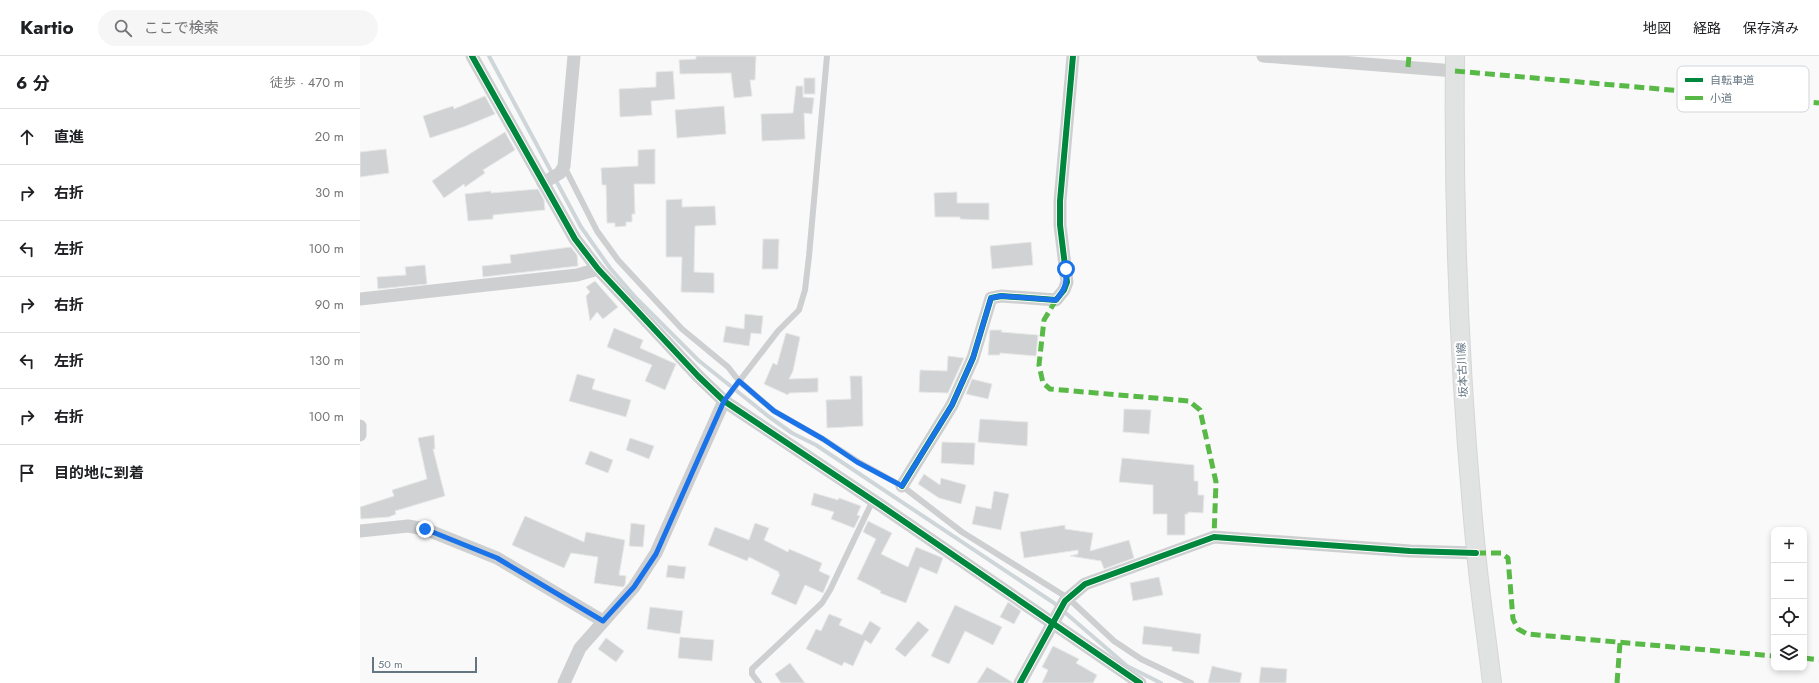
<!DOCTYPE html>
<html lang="ja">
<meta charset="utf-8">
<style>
:root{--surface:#fff;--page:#f6f6f6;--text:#202124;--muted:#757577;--line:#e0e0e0}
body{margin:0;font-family:Jost,"Noto Sans JP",sans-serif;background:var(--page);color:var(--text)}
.controls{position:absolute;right:12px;bottom:12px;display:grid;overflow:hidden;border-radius:8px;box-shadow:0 2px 6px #0003}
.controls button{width:36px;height:36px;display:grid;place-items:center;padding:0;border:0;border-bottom:1px solid var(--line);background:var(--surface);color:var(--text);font:20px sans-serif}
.scale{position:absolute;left:12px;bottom:10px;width:105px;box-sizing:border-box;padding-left:4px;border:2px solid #657683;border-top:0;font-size:11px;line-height:14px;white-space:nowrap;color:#657683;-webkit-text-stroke:3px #fff;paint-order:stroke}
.stop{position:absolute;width:12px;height:12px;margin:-9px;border:3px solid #1a73e8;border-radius:50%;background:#fff}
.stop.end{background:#1a73e8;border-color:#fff;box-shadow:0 1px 4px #0008}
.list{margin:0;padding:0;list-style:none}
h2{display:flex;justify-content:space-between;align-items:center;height:52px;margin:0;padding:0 16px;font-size:17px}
h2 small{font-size:13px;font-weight:400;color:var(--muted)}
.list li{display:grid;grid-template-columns:26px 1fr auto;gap:12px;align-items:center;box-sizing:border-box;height:56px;padding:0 16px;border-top:1px solid var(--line)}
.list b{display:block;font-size:15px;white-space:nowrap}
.list em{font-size:13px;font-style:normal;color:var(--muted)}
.icon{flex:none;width:22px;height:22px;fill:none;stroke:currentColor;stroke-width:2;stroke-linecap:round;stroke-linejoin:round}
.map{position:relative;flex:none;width:1459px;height:627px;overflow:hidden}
header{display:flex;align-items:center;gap:24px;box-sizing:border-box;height:56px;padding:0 20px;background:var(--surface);border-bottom:1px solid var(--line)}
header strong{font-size:19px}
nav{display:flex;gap:22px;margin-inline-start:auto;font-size:14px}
.search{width:280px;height:36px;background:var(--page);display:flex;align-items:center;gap:10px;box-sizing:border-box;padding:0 14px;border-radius:22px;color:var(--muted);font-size:15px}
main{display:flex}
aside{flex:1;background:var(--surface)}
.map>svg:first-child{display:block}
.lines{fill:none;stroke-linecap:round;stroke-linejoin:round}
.stream{stroke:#ced6d9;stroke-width:4}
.building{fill:#d0d2d3;stroke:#e8e8e8}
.secondary-casing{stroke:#d5d6d7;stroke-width:20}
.lane{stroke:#cecfd0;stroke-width:6}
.street{stroke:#cecfd0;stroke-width:13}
.secondary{stroke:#e1e2e2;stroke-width:18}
.quiet{stroke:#58b947;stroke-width:5;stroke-dasharray:10 5;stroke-linecap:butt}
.cycleway-casing{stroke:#fff;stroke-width:8}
.cycleway{stroke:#00873e;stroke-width:6}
.route{stroke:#1a73e8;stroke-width:5}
.labels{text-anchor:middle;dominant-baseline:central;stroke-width:4;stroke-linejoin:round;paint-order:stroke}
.street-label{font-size:11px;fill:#657683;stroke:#fff}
.key{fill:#fff;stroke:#d1d6da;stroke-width:1}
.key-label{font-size:11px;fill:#657683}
</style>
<header>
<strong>Kartio</strong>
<div class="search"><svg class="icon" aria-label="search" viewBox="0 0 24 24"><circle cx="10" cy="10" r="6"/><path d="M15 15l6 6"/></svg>ここで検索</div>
<nav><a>地図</a><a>経路</a><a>保存済み</a></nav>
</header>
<main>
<aside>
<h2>6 分<small>徒歩 · 470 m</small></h2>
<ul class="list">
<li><svg class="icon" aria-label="ahead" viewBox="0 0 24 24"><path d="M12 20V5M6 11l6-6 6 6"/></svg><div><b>直進</b></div><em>20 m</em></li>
<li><svg class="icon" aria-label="right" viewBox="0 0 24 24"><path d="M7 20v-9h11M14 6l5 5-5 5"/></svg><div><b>右折</b></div><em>30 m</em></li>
<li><svg class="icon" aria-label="left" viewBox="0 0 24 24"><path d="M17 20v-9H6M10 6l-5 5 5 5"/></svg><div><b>左折</b></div><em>100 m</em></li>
<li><svg class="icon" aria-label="right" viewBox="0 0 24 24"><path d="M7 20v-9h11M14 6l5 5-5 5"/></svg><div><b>右折</b></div><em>90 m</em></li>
<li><svg class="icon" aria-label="left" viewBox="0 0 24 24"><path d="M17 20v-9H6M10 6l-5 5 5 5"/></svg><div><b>左折</b></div><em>130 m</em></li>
<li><svg class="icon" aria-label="right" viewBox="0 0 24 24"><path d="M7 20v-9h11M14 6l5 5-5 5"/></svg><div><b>右折</b></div><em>100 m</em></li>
<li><svg class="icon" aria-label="arrive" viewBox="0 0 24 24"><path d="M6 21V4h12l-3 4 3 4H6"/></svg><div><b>目的地に到着</b></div></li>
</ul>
</aside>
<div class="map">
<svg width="1459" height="627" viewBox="0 0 1459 627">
<rect width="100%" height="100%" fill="#f9f9f9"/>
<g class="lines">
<path class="stream" d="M129,0L221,171L250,212L276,242L338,304L408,360L432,377L456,389L694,547L767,610L801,627"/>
</g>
<g class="building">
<path d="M336,0H396L395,24H390L392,40L374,42L371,17L320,18L319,4L336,3Z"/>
<path d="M313,15L315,43L291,45L292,59L260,61L259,33L296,31V16Z"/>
<rect x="444" y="22" width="11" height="16"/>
<path d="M436,30H443V41L454,42L452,58L444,57L445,83L402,85L401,58L433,57Z"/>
<path d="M125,40L135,58L106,70L70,82L63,60L93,50L94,53Z"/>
<path d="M364,50L366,78L317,82L315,54Z"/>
<path d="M145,76L155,94L123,114L125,117L105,131L104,128L84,142L72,125L111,97Z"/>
<path d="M26,93L29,117L0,121V96Z"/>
<path d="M295,93V128H274L275,158H272V166H266V170L255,171V167H247L246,129H242L241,112L278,110V94Z"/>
<path d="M178,133L184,144L185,154L133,159V163L108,165L105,138L131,135V137Z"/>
<path d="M597,136V147H629V164L600,163V161H575L574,137Z"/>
<path d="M322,143V151L355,150L356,169L335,170L334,216L354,217V237L321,236L322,201H306V144Z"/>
<path d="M403,183H419L418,213H402Z"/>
<path d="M671,186L673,209L632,213L630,190Z"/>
<path d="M211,191L217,199L218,210L123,221L122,210L151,207L150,199Z"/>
<path d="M65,209L67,228L18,233L17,221L46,219L45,211Z"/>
<path d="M235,225L258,251L243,263L237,256L230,265L226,240L230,236L226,231Z"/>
<path d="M385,258L403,260L401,278L391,277L389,290L363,286L366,270L384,273Z"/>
<path d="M254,272L283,284L280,292L316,308L305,334L285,325L292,309L247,291Z"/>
<path d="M630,274H642L641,276L678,279L676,300L640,297V299H628Z"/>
<path d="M426,277L440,281L433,315L429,323L458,322V336L429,337L428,339L404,328L413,307L417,309Z"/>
<path d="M588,300L604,302L588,337L559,336L560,314L587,315Z"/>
<path d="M217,318L235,323L232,333L271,344L266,361L209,345Z"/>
<path d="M490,320H502L503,370L467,372L466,344L491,343Z"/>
<path d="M612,323L632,328L628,343L606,338Z"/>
<path d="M764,353L791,354L789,378L763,376Z"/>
<path d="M620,363L668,366L667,390L618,386Z"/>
<path d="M74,379L75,393H73L85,440L35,455L36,458L29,461L1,463L0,451L34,440L32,434L67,423L58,382Z"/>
<path d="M270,382L294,390L289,403L266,394Z"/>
<path d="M582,386L615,387L614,409L581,407Z"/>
<path d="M230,395L253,404L248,417L225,408Z"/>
<path d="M762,402L834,409V425H838V439H844L843,457L828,456V458H825V479H807V458H793V429L759,426Z"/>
<path d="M564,418L580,429L581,422L606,429L601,448L579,442L558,428Z"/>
<path d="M634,435L649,438L641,474L612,468L616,450L631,453Z"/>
<path d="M454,437L478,444L479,442L501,450L497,459L500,460L494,472L471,463L474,456L451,449Z"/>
<path d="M165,460L224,486L226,476L265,484L259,519L266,520L265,529L263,531L234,527L238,501L211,497L204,512L152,489Z"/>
<path d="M508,465L532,477L521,498L548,511L556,491L583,502L577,518L560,511L546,547L520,537L521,535L497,523L516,483L503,476Z"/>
<path d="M271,467L285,469L283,491L269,490Z"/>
<path d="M395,467L409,472L404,484L428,496L429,493L462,507L459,515L470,520L463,537L445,529L436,549L411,538L420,518H418L419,516L389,501L387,505L348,489L355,471L389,484Z"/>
<path d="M705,469V473L733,477L730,495L769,484L774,502L744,513L741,505L710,500L718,498V494L664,502L660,476Z"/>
<path d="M308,509L326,511L324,523L306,521Z"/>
<path d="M799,521L803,539L773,545L770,527Z"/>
<path d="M648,546L661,555L654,568L640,561Z"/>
<path d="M595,549L642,571L633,589L605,575L589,608L571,600Z"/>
<path d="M290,551L323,555L320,578L287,573Z"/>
<path d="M469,558L482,563L479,569L502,579L510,565L521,572L511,588L505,584L493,610L484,606L482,610L446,593L456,573L461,575Z"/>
<path d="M558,565L569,574L545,601L535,593Z"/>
<path d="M784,570L841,578L839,598L812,595V591L782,588Z"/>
<path d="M320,581L354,584L352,605L318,602Z"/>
<path d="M246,582L264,595L256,606L238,593Z"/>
<path d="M693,590L719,603L716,607L737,619L733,627H682L688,614L682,611Z"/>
<path d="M430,607L445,627H421L415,618Z"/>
<path d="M852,610L882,617L880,627H848Z"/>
<path d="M627,611L652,626V627H617Z"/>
<path d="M901,611L927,613L926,627H899Z"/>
</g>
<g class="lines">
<g class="secondary-casing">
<path id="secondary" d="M1095,0C1093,166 1100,331 1116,495C1120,539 1127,583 1132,627"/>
</g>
<g class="lane">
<path d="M204,110L237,175L258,204L322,273L368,311L379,325L414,355L463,383L497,405L542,430L602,476L708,542L754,585L781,603L831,627"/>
<path d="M364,345L418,275L439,254L445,234L449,200L467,0"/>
<path d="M399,627L392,618V613L462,547L470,534L513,444"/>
</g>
<g class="street">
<path d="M112,0L215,183L238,213L338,320L364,345L523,451L780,627"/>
<path d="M903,0L1095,15"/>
<path d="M183,127L200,117L204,110L214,0"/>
<path d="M0,243L217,219L238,213"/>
<path d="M0,370V379"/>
<path d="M542,430L592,349L613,302L631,242L641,240L696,244L704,234L707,226L700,169V145L713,0"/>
<path d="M0,475L48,470L65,473L137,502L243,565"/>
<path d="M204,627L220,592L274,531L296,497L364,345"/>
<path d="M660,627L705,545L725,528L854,481L1050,495L1116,497"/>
</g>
<use href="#secondary" class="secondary"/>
<g class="quiet">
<path d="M1048,11L1049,0"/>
<path d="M1095,15L1459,47"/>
<path d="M696,244L684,264L679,309L683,327L690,333L829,345L840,354L856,426L854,481"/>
<path d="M1116,497H1141L1148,502L1153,563L1158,573L1167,578L1414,600"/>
<path d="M1444,602L1459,604"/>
<path d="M1257,627L1260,587"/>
</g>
<g class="cycleway-casing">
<g id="cycleway">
<path d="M112,0L215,183L238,213L338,320L364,345L523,451L780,627"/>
<path d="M542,430L592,349L613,302L631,242L641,240L696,244L704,234L707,226L700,169V145L713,0"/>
<path d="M660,627L705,545L725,528L854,481L1050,495L1116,497"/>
</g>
</g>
<use href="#cycleway" class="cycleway"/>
</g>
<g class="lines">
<path class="route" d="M65,473L137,502L243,565L274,531L296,498L364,345L379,325L414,355L463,383L497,406L542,430L592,349L613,302L631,242L641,240L696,244C705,233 707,227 706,213"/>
</g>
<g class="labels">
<g class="street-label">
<text transform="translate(1102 314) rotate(-93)">坂本古川線</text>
</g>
</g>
<rect x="1317" y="10" width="132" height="46" rx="6" class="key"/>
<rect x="1325" y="22" width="18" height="4" fill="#00873e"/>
<rect x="1325" y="40" width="18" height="4" fill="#58b947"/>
<g class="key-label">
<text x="1350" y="28">自転車道</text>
<text x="1350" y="46">小道</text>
</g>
</svg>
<div class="controls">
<button>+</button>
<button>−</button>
<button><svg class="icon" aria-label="locate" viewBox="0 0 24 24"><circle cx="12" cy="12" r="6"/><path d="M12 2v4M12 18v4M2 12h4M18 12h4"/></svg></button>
<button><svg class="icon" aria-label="layers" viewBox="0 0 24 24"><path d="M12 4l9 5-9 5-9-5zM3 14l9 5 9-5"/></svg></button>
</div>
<div class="scale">50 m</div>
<div class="stop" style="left:706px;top:213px"></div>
<div class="stop end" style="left:65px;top:473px"></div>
</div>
</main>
